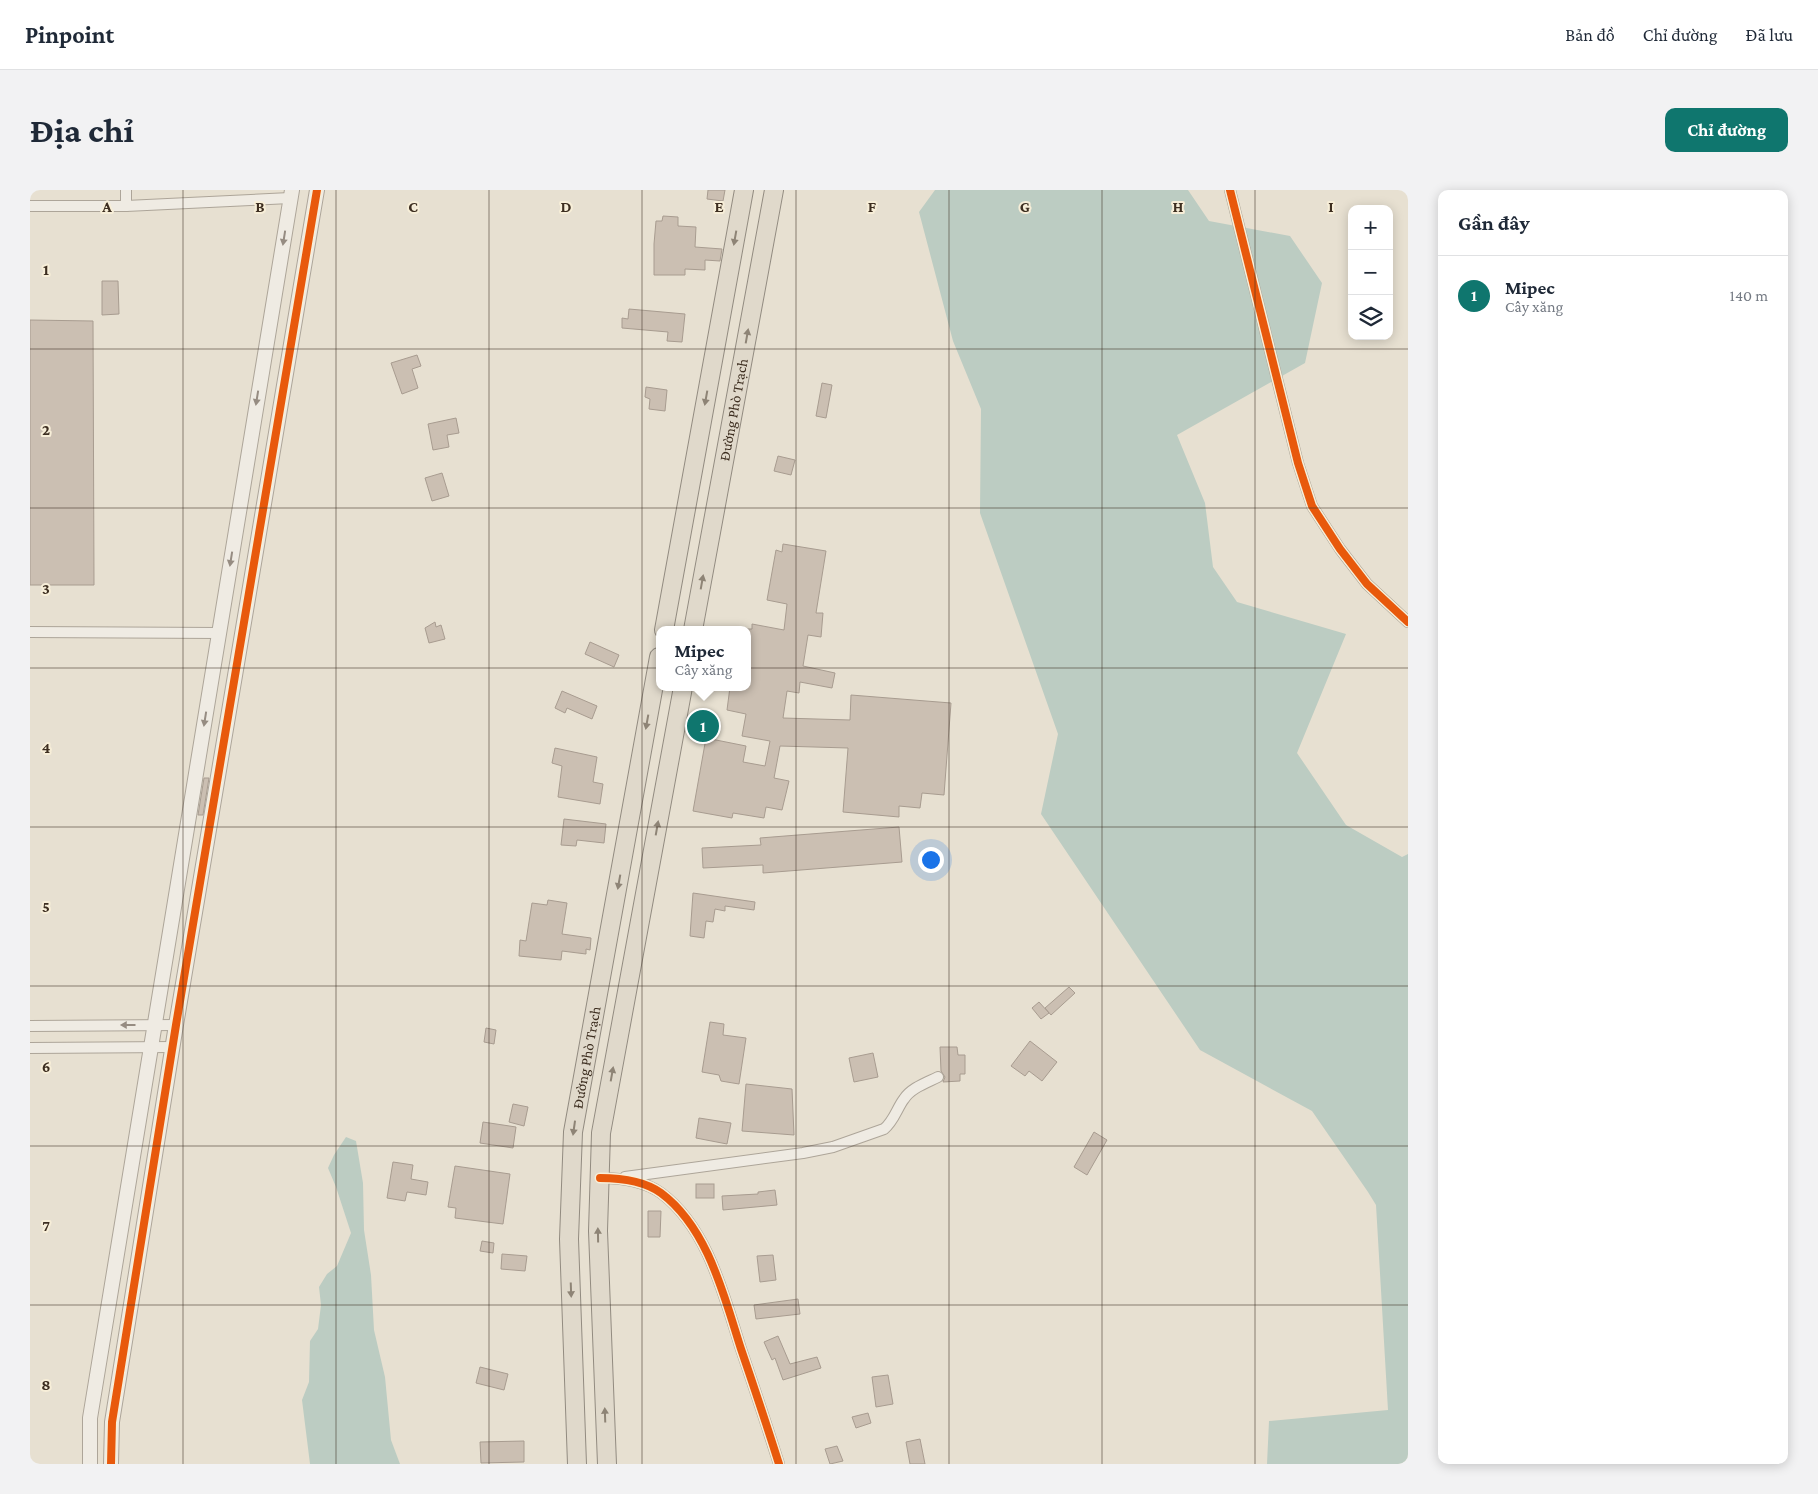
<!DOCTYPE html>
<html lang="vi">
<meta charset="utf-8">
<style>
:root{--surface:#fff;--page:#f2f2f3;--text:#1f2937;--muted:#747a83;--line:#e0e1e3;--accent:#0f766e}
body{margin:0;font-family:"Crimson Pro",serif;background:var(--page);color:var(--text)}
.controls{position:absolute;right:15px;top:15px;display:grid;overflow:hidden;border-radius:10px;box-shadow:0 2px 12px #0003}
.controls button{width:45px;height:45px;display:grid;place-items:center;padding:0;border:0;border-bottom:1px solid var(--line);background:var(--surface);color:var(--text);font:25px sans-serif}
.you{position:absolute;left:900px;top:669px;width:18px;height:18px;margin:-12px;border:4px solid #fff;border-radius:50%;background:#1a73e8;box-shadow:0 0 0 8px #1a73e833}
.badge{display:grid;place-items:center;width:32px;height:32px;border-radius:50%;background:var(--accent);color:#fff;font-size:16px;font-weight:700}
.pin{position:absolute;translate:-50% -50%;border:2px solid #fff;box-shadow:0 1px 5px #0006}
.popup{position:absolute;left:626px;top:436px;width:95px;height:65px;box-sizing:border-box;display:grid;place-content:center;border-radius:10px;background:var(--surface);filter:drop-shadow(0 1px 4px #0005);font-size:16px;white-space:nowrap;color:var(--muted)}
.popup b{font-size:19px;color:var(--text)}
.popup::after{content:'';position:absolute;left:50%;top:100%;margin-left:-10px;border:10px solid transparent;border-top-color:var(--surface)}
.list{margin:0;padding:0;list-style:none}
h2{display:flex;justify-content:space-between;align-items:center;height:65px;margin:0;padding:0 20px;font-size:21px}
h2 small{font-size:16px;font-weight:400;color:var(--muted)}
.list li{display:grid;grid-template-columns:32px 1fr auto;gap:15px;align-items:center;box-sizing:border-box;height:80px;padding:0 20px;border-top:1px solid var(--line)}
.list b{display:block;font-size:19px;white-space:nowrap}
.list p{margin:0;font-size:16px;white-space:nowrap;color:var(--muted)}
.list em{font-size:16px;font-style:normal;color:var(--muted)}
.icon{flex:none;width:28px;height:28px;fill:none;stroke:currentColor;stroke-width:2;stroke-linecap:round;stroke-linejoin:round}
.map{position:relative;flex:none;width:1378px;height:1274px;overflow:hidden;border-radius:10px}
header{display:flex;align-items:center;gap:30px;box-sizing:border-box;height:70px;padding:0 25px;background:var(--surface);border-bottom:1px solid var(--line)}
header strong{font-size:24px}
nav{display:flex;gap:28px;margin-inline-start:auto;font-size:18px}
.intro{display:flex;align-items:center;justify-content:space-between;box-sizing:border-box;height:120px;padding:0 30px}
h1{margin:0;font-size:35px}
.button{padding:12px 22px;border-radius:10px;background:var(--accent);color:#fff;font-size:18px;font-weight:700}
main{display:flex;gap:30px;padding:0 30px}
aside{flex:1;background:var(--surface);border-radius:10px;box-shadow:0 2px 12px #0003}
.map>svg:first-child{display:block}
.water{fill:#bcccc2}
.building{fill:#cbbfb2;stroke:#a89c90}
.lines{fill:none;stroke-linecap:round;stroke-linejoin:round}
.minor-casing{stroke:#ada599;stroke-width:12}
.tertiary-casing{stroke:#ada599;stroke-width:16}
.trunk-casing{stroke:#928b80;stroke-width:20}
.minor{stroke:#efebe3;stroke-width:10}
.tertiary{stroke:#efebe3;stroke-width:14}
.trunk{stroke:#e0d9cb;stroke-width:18}
.cycleway-casing{stroke:#f7eed8;stroke-width:11}
.cycleway{stroke:#e8590c;stroke-width:8}
.oneway{fill:#968c82}
.oneway2{fill:#8e8476}
.grid{fill:none;stroke:#3d2e20;stroke-width:1;stroke-opacity:0.55}
.labels{text-anchor:middle;dominant-baseline:central;stroke-width:4;stroke-linejoin:round;paint-order:stroke}
.street-label{font-size:15px;fill:#3d2e20;stroke:#f7eed8}
.grid-label{font-size:16px;text-anchor:middle;font-weight:bold;fill:#3d2e20;stroke:#f7eed8;stroke-width:4;stroke-linejoin:round;paint-order:stroke}
</style>
<header>
<strong>Pinpoint</strong>
<nav><a>Bản đồ</a><a>Chỉ đường</a><a>Đã lưu</a></nav>
</header>
<div class="intro"><h1>Địa chỉ</h1><a class="button">Chỉ đường</a></div>
<main>
<div class="map">
<svg width="1378" height="1274" viewBox="0 0 1378 1274">
<rect width="100%" height="100%" fill="#e7e0d1"/>
<g class="water">
<path d="M905,0H1158L1179,31L1260,46L1292,93L1275,173L1147,245L1175,313L1183,377L1207,412L1316,444L1267,563L1316,635L1372,667L1378,664V1274H1237L1239,1231L1358,1220L1346,1015L1338,1002L1282,921L1170,860L1011,624L1028,544L950,323L951,219L923,151L889,22Z"/>
<path d="M316,947L326,951L333,993L334,1040L341,1085L344,1140L355,1187L361,1250L370,1274H280L272,1210L279,1192L280,1151L288,1139L291,1115L289,1097L297,1084L307,1076L321,1043L306,997L298,978L304,965Z"/>
</g>
<g class="building">
<path d="M678,0H695L693,11L677,9Z"/>
<path d="M633,26L648,27V36L666,37L665,57L692,59L690,71L675,70V80L655,79V85H624V54L626,31H632Z"/>
<path d="M72,91H88L89,124L72,125Z"/>
<path d="M599,119L655,124L652,152L637,151L638,142L592,138V128L598,129Z"/>
<path d="M0,130L63,131L64,395H0Z"/>
<path d="M387,165L391,176L382,179L388,198L372,204L361,173Z"/>
<path d="M792,193L802,195L796,228L786,226Z"/>
<path d="M616,197L637,200L635,221L619,219L620,209L615,207Z"/>
<path d="M426,228L429,243L417,245L419,257L403,260L398,234Z"/>
<path d="M748,266L765,270L761,285L744,281Z"/>
<path d="M412,283L419,306L402,311L395,288Z"/>
<path d="M753,354L796,361L786,423H793L791,447L778,445L773,476L805,483L802,498L770,492L769,503L757,501L753,528L820,530L821,505L921,513L914,605L892,603L890,618L869,616V627L813,622L818,558L750,556L744,588L759,591L752,620L736,617L734,628L703,623L702,628L663,621L676,548L716,556L713,572L735,576L740,551L712,546L716,524L697,520L700,497H717V439H722V434L754,440L757,414L737,410L746,360L752,362Z"/>
<path d="M405,432L406,437L411,435L415,449L399,453L395,438Z"/>
<path d="M560,452L589,465L584,477L555,464Z"/>
<path d="M532,501L567,516L562,529L537,518L535,523L525,518Z"/>
<path d="M525,558L567,567L563,592L573,594L570,614L528,607L532,576L522,573Z"/>
<path d="M174,588H179L173,625H168Z"/>
<path d="M534,629L576,634L574,653L547,650L546,656L531,655Z"/>
<path d="M869,637L872,672L733,683V675L673,678L672,658L731,655L730,648Z"/>
<path d="M663,703L725,712L724,720L695,716V721L685,719L683,732L676,731L674,748L660,746Z"/>
<path d="M518,710L537,713L532,744L561,748L560,760L556,759V764L532,761L531,770L489,766L490,750L496,751L502,713L517,715Z"/>
<path d="M1039,797L1045,803L1021,825L1015,818Z"/>
<path d="M1009,812L1019,823L1011,829L1002,818Z"/>
<path d="M680,832L694,834L693,845L716,848L709,894L691,891L689,885L672,882Z"/>
<path d="M456,838L466,840L464,854L454,852Z"/>
<path d="M1000,851L1027,872L1012,891L999,881L995,886L981,876Z"/>
<path d="M910,857H927L928,865H935V884H930V891L913,892L915,887L911,881Z"/>
<path d="M843,863L848,887L824,892L819,868Z"/>
<path d="M716,894L762,899L764,945L712,941Z"/>
<path d="M483,914L498,917L494,936L479,932Z"/>
<path d="M669,928L701,933L697,954L666,948Z"/>
<path d="M453,932L486,937L483,958L450,953Z"/>
<path d="M1064,942L1077,950L1057,985L1044,977Z"/>
<path d="M363,972L383,975L381,989L398,992L396,1005L377,1002L375,1011L357,1008Z"/>
<path d="M425,976L480,984L473,1034L425,1028L426,1018L418,1017Z"/>
<rect x="666" y="994" width="18" height="14"/>
<path d="M745,1000L747,1015L693,1020L692,1006L728,1004V1002Z"/>
<path d="M618,1021H631L630,1047H618Z"/>
<path d="M452,1051L464,1053L463,1063L450,1061Z"/>
<path d="M472,1064L497,1066L495,1081L471,1079Z"/>
<path d="M743,1065L746,1090L730,1092L727,1066Z"/>
<path d="M768,1109L770,1124L726,1129L724,1115Z"/>
<path d="M748,1146L760,1174L787,1167L791,1178L753,1190L745,1168L742,1170L734,1152Z"/>
<path d="M450,1177L478,1184L474,1200L446,1193Z"/>
<path d="M858,1185L863,1214L846,1217L842,1187Z"/>
<path d="M838,1223L841,1233L826,1238L822,1227Z"/>
<path d="M890,1249L895,1274H880L876,1252Z"/>
<path d="M494,1251V1272L451,1273L450,1252Z"/>
<path d="M807,1256L813,1271L800,1274L795,1259Z"/>
</g>
<g class="lines">
<g class="minor-casing">
<g id="minor">
<path d="M1200,0L1268,273L1282,316L1310,359L1337,394L1378,432"/>
<path d="M0,16H96L260,8"/>
<path d="M96,16V0"/>
<path d="M0,442L189,443"/>
<path d="M0,836L146,835"/>
<path d="M0,858L143,857"/>
<path d="M595,987L773,963L803,957L854,939C864,931 867,918 874,909C881,898 896,893 908,887"/>
<path d="M570,988C590,988 613,990 631,1003C678,1038 694,1106 711,1159C724,1197 737,1236 749,1274"/>
</g>
</g>
<g class="tertiary-casing">
<g id="tertiary">
<path d="M60,1274V1228L262,0"/>
<path d="M81,1274L82,1232L146,835L287,0"/>
</g>
</g>
<g class="trunk-casing">
<g id="trunk">
<path d="M634,440L714,0"/>
<path id="s1" d="M663,440L744,0"/>
<path id="s2" d="M547,1274L539,1049L543,942L629,467"/>
<path d="M577,1274L568,1041L571,943L653,497"/>
</g>
</g>
<use href="#minor" class="minor"/>
<use href="#tertiary" class="tertiary"/>
<use href="#trunk" class="trunk"/>
<g class="cycleway-casing">
<g id="cycleway">
<path d="M1200,0L1268,273L1282,316L1310,359L1337,394L1378,432"/>
<path d="M570,988C590,988 613,990 631,1003C678,1038 694,1106 711,1159C724,1197 737,1236 749,1274"/>
<path d="M81,1274L82,1232L146,835L287,0"/>
</g>
</g>
<use href="#cycleway" class="cycleway"/>
</g>
<defs><path id="oneway-solid" d="M-6-.8H1V-3.2L6.5 0L1 3.2V.8H-6Z" transform="scale(1.25)"/></defs>
<g class="oneway">
<use href="#oneway-solid" transform="translate(254 48) rotate(99)"/>
<use href="#oneway-solid" transform="translate(227 208) rotate(99)"/>
<use href="#oneway-solid" transform="translate(201 369) rotate(99)"/>
<use href="#oneway-solid" transform="translate(175 529) rotate(99)"/>
<use href="#oneway-solid" transform="translate(98 835) rotate(180)"/>
</g>
<g class="oneway2">
<use href="#oneway-solid" transform="translate(705 48) rotate(100)"/>
<use href="#oneway-solid" transform="translate(717 146) rotate(-80)"/>
<use href="#oneway-solid" transform="translate(676 208) rotate(100)"/>
<use href="#oneway-solid" transform="translate(672 392) rotate(-80)"/>
<use href="#oneway-solid" transform="translate(617 532) rotate(100)"/>
<use href="#oneway-solid" transform="translate(627 638) rotate(-80)"/>
<use href="#oneway-solid" transform="translate(589 692) rotate(100)"/>
<use href="#oneway-solid" transform="translate(582 884) rotate(-80)"/>
<use href="#oneway-solid" transform="translate(544 938) rotate(98)"/>
<use href="#oneway-solid" transform="translate(568 1045) rotate(-91)"/>
<use href="#oneway-solid" transform="translate(541 1100) rotate(88)"/>
<use href="#oneway-solid" transform="translate(575 1225) rotate(-92)"/>
</g>
<path class="grid" d="M153,0V1274M306,0V1274M459,0V1274M612,0V1274M766,0V1274M919,0V1274M1072,0V1274M1225,0V1274M0,159H1378M0,318H1378M0,478H1378M0,637H1378M0,796H1378M0,956H1378M0,1115H1378"/>
<g class="labels">
<g class="street-label">
<text stroke="none"><textPath href="#s1" startOffset="224">Đường Phò Trạch</textPath></text>
<text stroke="none"><textPath href="#s2" startOffset="408">Đường Phò Trạch</textPath></text>
</g>
</g>
<g class="grid-label">
<text x="77" y="22">A</text>
<text x="230" y="22">B</text>
<text x="383" y="22">C</text>
<text x="536" y="22">D</text>
<text x="689" y="22">E</text>
<text x="842" y="22">F</text>
<text x="995" y="22">G</text>
<text x="1148" y="22">H</text>
<text x="1301" y="22">I</text>
<text x="16" y="85">1</text>
<text x="16" y="245">2</text>
<text x="16" y="404">3</text>
<text x="16" y="563">4</text>
<text x="16" y="722">5</text>
<text x="16" y="882">6</text>
<text x="16" y="1041">7</text>
<text x="16" y="1200">8</text>
</g>
</svg>
<div class="controls">
<button>+</button>
<button>−</button>
<button><svg class="icon" aria-label="layers" viewBox="0 0 24 24"><path d="M12 4l9 5-9 5-9-5zM3 14l9 5 9-5"/></svg></button>
</div>
<div class="you"></div>
<div class="pin badge" style="left:673px;top:536px">1</div>
<div class="popup"><b>Mipec</b>Cây xăng</div>
</div>
<aside>
<h2>Gần đây<small></small></h2>
<ul class="list">
<li><span class="badge">1</span><div><b>Mipec</b><p>Cây xăng</p></div><em>140 m</em></li>
</ul>
</aside>
</main>
